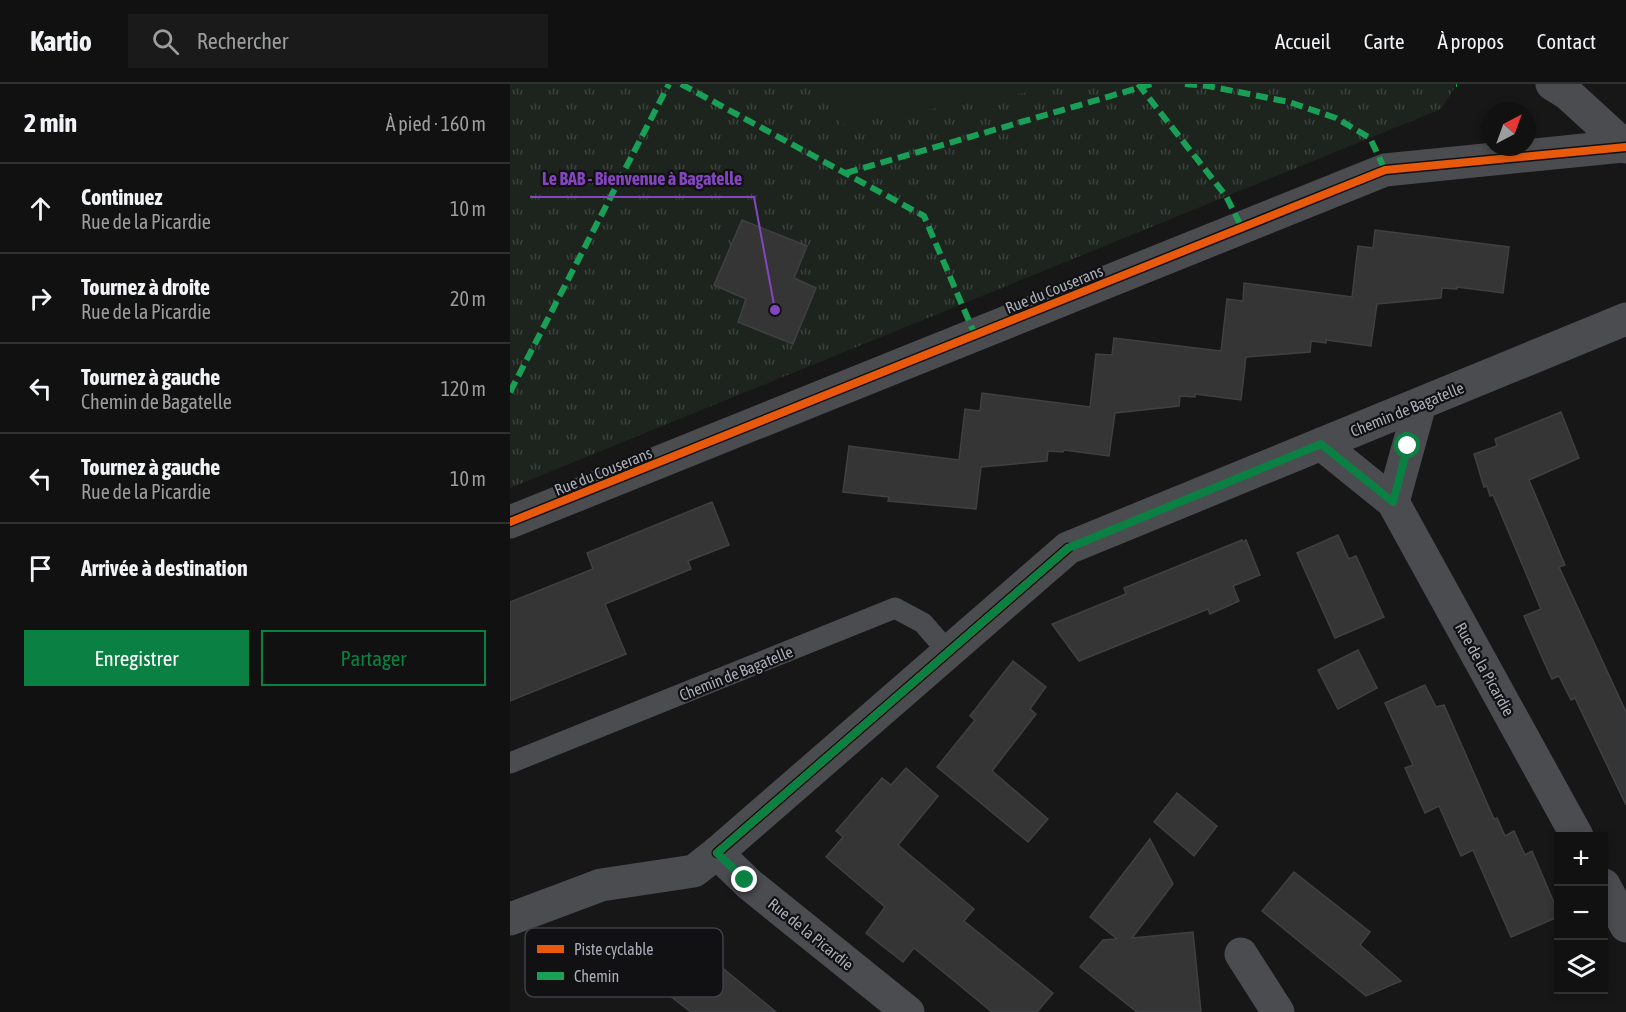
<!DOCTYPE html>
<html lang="fr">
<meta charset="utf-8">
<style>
:root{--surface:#111;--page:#1a1a1a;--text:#f1f3f6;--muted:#9c9d9f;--line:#303131;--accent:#0b8043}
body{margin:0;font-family:"Asap Condensed",sans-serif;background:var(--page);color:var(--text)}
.controls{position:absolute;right:18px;bottom:18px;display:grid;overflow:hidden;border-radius:0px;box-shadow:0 3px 9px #0003}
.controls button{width:54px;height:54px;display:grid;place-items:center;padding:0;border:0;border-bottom:2px solid var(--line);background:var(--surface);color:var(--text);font:30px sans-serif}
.compass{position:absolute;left:972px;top:18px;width:54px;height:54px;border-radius:50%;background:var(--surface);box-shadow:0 3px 9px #0003;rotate:41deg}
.stop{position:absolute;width:18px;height:18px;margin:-14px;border:4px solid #0b8043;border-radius:50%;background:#fff}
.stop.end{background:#0b8043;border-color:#fff;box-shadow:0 2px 6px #0008}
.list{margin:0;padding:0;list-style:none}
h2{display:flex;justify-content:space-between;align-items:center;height:78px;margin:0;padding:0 24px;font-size:26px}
h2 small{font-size:20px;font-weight:400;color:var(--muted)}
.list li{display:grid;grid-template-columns:39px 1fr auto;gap:18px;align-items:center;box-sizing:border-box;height:90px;padding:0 24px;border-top:2px solid var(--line)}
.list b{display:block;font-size:22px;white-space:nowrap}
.list p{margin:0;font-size:20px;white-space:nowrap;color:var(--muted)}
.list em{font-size:20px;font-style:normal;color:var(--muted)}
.actions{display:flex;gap:12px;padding:18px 24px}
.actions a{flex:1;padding:14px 0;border:2px solid var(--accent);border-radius:0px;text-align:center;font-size:21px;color:var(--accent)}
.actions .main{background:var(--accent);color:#fff}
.icon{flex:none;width:33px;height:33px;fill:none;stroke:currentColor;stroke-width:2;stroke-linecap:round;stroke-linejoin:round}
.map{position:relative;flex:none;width:1116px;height:928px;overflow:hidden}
header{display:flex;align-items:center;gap:36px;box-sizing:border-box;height:84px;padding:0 30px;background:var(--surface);border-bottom:2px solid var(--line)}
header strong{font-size:28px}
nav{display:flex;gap:33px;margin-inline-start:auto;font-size:21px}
.search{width:420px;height:54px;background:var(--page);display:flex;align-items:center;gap:15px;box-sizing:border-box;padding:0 21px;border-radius:0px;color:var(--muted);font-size:22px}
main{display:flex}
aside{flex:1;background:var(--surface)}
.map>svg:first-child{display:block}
.grass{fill:url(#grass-tufts)}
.garden{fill:#1d241e}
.building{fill:#353536;stroke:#3f4043;stroke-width:1.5}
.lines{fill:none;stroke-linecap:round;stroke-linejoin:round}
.service{stroke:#4b4c50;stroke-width:21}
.minor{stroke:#4b4c50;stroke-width:33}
.quiet{stroke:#1a9f57;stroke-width:6;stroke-dasharray:12 6;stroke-linecap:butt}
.cycleway-casing{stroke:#111113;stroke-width:11}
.cycleway{stroke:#e8590c;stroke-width:8}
.route{stroke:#0b8043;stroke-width:8}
.labels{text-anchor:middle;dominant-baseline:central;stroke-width:4.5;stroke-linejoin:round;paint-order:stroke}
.street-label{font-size:16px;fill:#a8adb8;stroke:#111113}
.key{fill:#111113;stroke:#3e4045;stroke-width:1.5}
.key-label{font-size:16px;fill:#a8adb8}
.leader{fill:none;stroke:#8446be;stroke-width:2}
.callout-dot{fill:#8446be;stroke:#111113;stroke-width:2}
.callout-label{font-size:18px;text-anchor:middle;font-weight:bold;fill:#8446be;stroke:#111113;stroke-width:4.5;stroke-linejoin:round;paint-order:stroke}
</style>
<header>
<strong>Kartio</strong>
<div class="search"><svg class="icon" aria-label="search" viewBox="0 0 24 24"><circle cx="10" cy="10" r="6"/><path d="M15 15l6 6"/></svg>Rechercher</div>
<nav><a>Accueil</a><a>Carte</a><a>À propos</a><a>Contact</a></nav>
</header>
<main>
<aside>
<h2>2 min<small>À pied · 160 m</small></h2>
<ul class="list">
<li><svg class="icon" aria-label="ahead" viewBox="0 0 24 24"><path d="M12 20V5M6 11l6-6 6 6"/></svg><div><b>Continuez</b><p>Rue de la Picardie</p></div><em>10 m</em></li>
<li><svg class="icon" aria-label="right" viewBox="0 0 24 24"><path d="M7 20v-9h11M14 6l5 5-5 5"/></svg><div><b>Tournez à droite</b><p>Rue de la Picardie</p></div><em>20 m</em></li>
<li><svg class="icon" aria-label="left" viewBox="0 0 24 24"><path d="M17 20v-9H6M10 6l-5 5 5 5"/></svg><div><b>Tournez à gauche</b><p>Chemin de Bagatelle</p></div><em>120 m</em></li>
<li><svg class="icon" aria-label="left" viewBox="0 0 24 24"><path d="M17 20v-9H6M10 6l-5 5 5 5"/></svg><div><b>Tournez à gauche</b><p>Rue de la Picardie</p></div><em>10 m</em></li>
<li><svg class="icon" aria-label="arrive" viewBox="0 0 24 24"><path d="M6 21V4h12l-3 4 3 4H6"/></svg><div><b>Arrivée à destination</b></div></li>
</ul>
<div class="actions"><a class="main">Enregistrer</a><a>Partager</a></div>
</aside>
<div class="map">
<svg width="1116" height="928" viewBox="0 0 1116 928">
<defs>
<pattern id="grass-tufts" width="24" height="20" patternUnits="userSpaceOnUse" patternTransform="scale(1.5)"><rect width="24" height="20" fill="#1d241e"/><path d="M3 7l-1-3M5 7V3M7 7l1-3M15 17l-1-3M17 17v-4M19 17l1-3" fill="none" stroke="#3b413d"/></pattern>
</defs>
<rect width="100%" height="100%" fill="#171717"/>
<path class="grass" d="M0,0H947L931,25L0,404Z"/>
<path class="garden" d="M323,0H552L553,2L330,41Z"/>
<g class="building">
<path d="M232,136L297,162L284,194L306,204L283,260L228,238L236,215L204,201Z"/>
<path d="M865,146L999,163L993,209L947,203V205L932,204L931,214L867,220L861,262L816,256V259L801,257L800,268L736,273L731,316L685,310V313L670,312L669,322L605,329L599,372L554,366L553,368L538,367L537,377L471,383L466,425L378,417L379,413L333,408L339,362L449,376L455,325L470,327L472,309L580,323L586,270L602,271L604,254L711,267L717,215L733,217L734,199L842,213L848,162L863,164Z"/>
<path d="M1051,328L1069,374L1019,396L1055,481L1049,483L1116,628V721L1065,614L1061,616L1049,592L1042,595L1034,578L1014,532L1031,525L983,411L980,412L977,402L974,403L964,370L987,362L985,355Z"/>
<path d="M202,418L219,461L178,477L181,485L95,520L116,570L0,617V518L83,485L77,469Z"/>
<path d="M828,451L839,475L846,472L874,533L825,554L787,469Z"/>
<path d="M732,456L733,458L736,456L750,491L723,502L729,517L700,530L698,525L569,577L542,540L616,510L614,504Z"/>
<path d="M848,566L867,604L828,625L808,586Z"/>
<path d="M503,577L536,603L520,625L526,630L482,687L538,735L518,758L427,683L465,636L460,632Z"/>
<path d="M915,601L926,623L934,621L984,735L987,734L995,752L1004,747L1015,771L1022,767L1048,828V833L1001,853L963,766L951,772L929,722L915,729L895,684L903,681L875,619Z"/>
<path d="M396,684L428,712L388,761L464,825L454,837L543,909L527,928H482L404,864L393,878L356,849L375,823L316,773L333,753L326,747L372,694L381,701Z"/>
<path d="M667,709L707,742L684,772L644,738Z"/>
<path d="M640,755L663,800L622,854L683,848L691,928H627L570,883L593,856L607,855L580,833Z"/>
<path d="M784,788L860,848L850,861L891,897L856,912L752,827Z"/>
<path d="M185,871L204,887L209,881L266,928H181L155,908Z"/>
</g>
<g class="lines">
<path class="service" d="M0,679L385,524L413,539L439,569"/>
<g class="minor">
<path d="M1042,0L1058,10L1116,63"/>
<path d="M811,360L883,418L1067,752"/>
<path d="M883,418L910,320"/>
<path d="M0,438L875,86L1113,62"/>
<path d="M207,769L239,800L398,928"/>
<path d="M1094,801L1116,842"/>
<path d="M0,835L91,801L184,787L207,769L558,464L1116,235"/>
<path d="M731,870L768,928"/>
</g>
<g class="quiet">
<path d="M171,0L414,132L465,251"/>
<path d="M628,0L716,112L732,144"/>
<path d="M675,0L698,2L779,18L826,34L860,54L875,86"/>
<path d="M946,0H947"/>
<path d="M336,89L642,0"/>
<path d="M0,308L159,0"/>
</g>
<g class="cycleway-casing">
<g id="cycleway">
<path d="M0,438L875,86L1116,63"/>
<path d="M207,769L558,464"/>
</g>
</g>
<use href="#cycleway" class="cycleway"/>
</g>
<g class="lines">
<path class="route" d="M235,796L207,769L558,464L811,360L883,418L898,362"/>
</g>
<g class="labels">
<g class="street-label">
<text transform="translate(544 205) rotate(-22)">Rue du Couserans</text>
<text transform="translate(897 325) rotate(-22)">Chemin de Bagatelle</text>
<text transform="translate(93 387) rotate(-22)">Rue du Couserans</text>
<text transform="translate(975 585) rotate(61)">Rue de la Picardie</text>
<text transform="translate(226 589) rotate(-22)">Chemin de Bagatelle</text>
<text transform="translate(301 850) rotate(39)">Rue de la Picardie</text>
</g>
</g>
<rect x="15" y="844" width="198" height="69" rx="9" class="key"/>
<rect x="27" y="861" width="27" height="8" fill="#e8590c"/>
<rect x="27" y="888" width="27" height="8" fill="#1a9f57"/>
<g class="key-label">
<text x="64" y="871">Piste cyclable</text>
<text x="64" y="898">Chemin</text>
</g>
<path class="leader" d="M265 226L244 113H20"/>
<circle class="callout-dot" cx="265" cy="226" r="6"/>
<g class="callout-label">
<text x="132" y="101">Le BAB - Bienvenue à Bagatelle</text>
</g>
</svg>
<div class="controls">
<button>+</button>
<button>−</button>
<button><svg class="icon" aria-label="layers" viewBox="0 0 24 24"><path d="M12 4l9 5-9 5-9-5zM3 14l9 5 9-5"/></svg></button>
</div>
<svg class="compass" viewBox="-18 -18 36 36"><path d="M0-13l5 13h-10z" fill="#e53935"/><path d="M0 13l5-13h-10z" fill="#9c9d9f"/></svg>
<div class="stop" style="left:898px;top:362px"></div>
<div class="stop end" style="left:235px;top:796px"></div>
</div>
</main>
